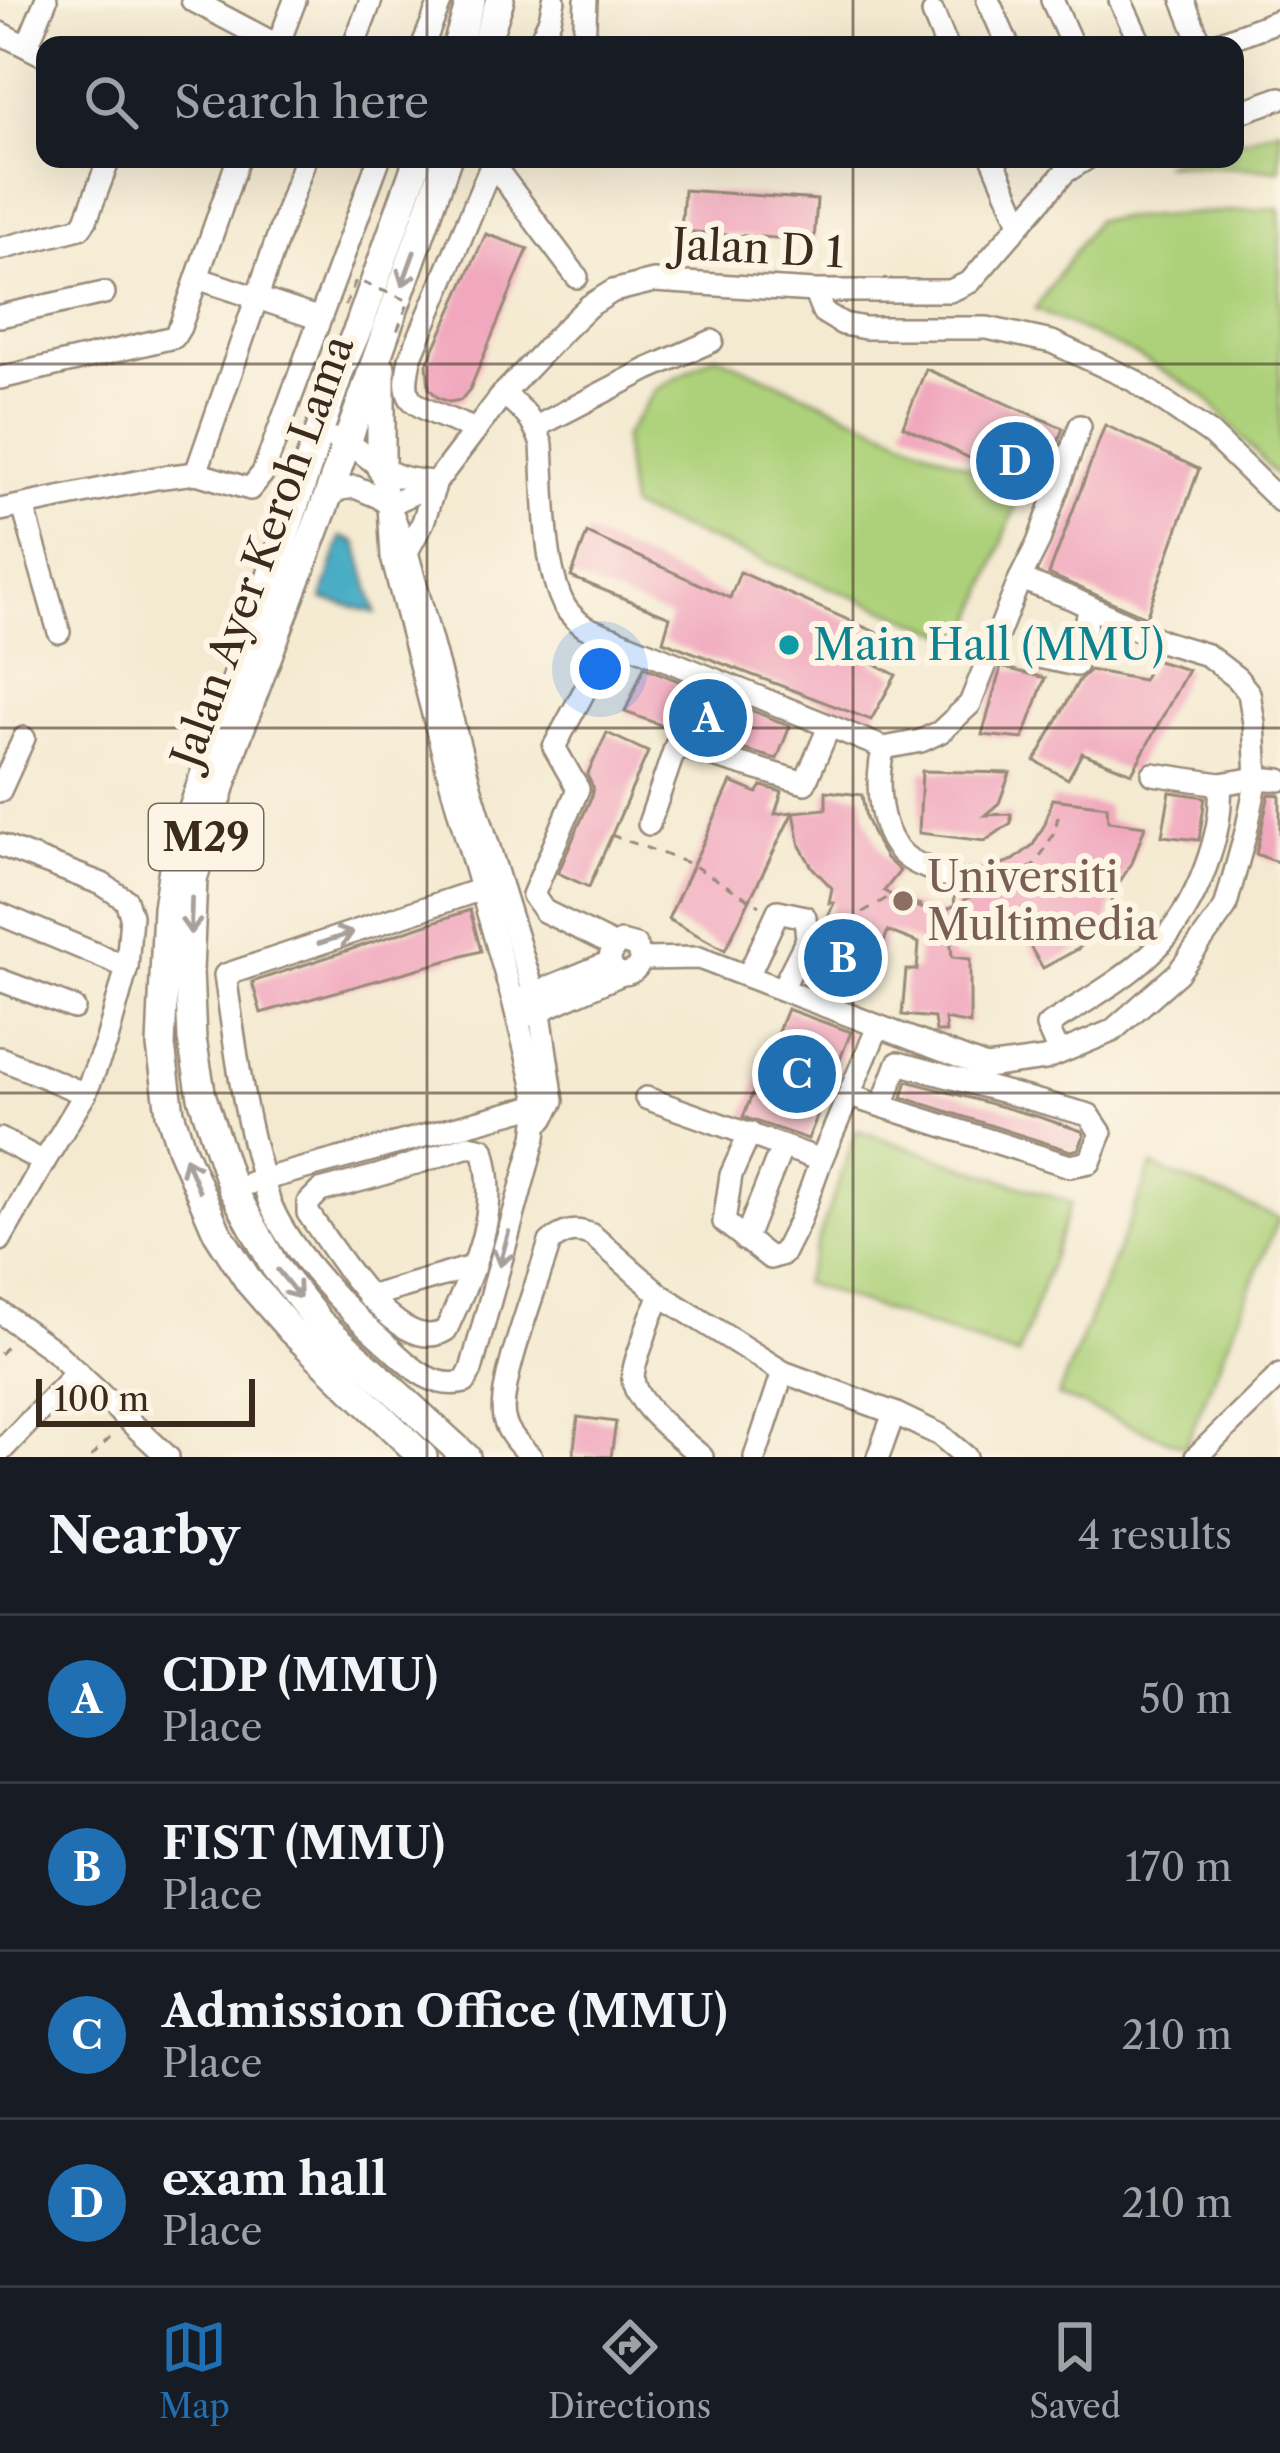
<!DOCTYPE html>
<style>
:root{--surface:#171b24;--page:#20242c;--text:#f1f3f6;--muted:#9ea1a6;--line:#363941;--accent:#1f6fb2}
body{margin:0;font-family:"Libre Caslon Text",serif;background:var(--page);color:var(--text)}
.scale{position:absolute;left:36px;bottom:30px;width:219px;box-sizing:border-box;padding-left:12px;border:6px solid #3b2a1e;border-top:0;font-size:33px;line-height:42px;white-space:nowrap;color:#3b2a1e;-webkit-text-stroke:9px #fcf5e5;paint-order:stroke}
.you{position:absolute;left:600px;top:669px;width:42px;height:42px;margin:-30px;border:9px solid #fff;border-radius:50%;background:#1a73e8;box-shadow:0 0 0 18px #1a73e833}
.badge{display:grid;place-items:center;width:78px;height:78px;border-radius:50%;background:var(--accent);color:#fff;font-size:39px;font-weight:700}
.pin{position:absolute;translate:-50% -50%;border:6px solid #fff;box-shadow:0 3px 12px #0006}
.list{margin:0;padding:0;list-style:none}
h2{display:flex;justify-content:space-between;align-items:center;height:156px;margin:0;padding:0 48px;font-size:51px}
h2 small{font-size:39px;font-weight:400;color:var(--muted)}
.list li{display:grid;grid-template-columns:78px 1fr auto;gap:36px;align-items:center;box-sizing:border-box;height:168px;padding:0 48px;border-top:3px solid var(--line)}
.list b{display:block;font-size:45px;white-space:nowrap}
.list p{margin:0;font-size:39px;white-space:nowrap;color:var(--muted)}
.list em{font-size:39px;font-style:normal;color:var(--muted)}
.icon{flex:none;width:66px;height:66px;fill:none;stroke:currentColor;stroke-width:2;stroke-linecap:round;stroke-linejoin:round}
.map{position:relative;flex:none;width:1280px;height:1457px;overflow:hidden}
.search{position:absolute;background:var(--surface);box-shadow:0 12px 48px #0002;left:36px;right:36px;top:36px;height:132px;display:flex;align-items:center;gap:30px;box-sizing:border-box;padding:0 42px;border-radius:24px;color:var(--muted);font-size:45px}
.sheet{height:828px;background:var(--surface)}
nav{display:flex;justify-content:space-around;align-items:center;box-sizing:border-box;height:168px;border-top:3px solid var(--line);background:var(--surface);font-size:33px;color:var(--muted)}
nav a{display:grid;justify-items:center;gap:6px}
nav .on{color:var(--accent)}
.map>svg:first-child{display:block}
.green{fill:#add17a;stroke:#747e4c;stroke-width:3}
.water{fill:#44abc4;stroke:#406a71;stroke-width:3}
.building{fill:#f1a8be}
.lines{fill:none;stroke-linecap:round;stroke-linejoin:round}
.minor-casing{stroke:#988a78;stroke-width:26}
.major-casing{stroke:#988a78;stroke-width:32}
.path{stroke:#988a78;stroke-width:3;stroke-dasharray:9 9;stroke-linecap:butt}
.minor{stroke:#fff;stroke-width:21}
.major{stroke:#fff;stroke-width:27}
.path-bridge{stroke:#988a78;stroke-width:3;stroke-dasharray:9 9;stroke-linecap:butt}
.oneway{stroke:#a79f9a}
.grid{fill:none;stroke:#3b2a1e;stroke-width:3;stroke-opacity:0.55}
.culture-dot{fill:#0f9aa8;stroke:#fcf5e5;stroke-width:4.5}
.education-dot{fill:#8d6e63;stroke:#fcf5e5;stroke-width:4.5}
.labels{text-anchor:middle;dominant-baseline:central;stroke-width:12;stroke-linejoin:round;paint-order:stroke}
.shield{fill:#fcf5e5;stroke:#75675a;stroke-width:3}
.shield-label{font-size:39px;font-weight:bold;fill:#3b2a1e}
.street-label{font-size:42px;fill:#3b2a1e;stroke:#fcf5e5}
.culture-label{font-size:42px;fill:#0d838f;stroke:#fcf5e5;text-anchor:start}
.education-label{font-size:42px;fill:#785e54;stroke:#fcf5e5;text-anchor:start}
</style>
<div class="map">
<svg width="1280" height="1457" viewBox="0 0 1280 1457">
<rect width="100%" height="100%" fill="#fcf5e5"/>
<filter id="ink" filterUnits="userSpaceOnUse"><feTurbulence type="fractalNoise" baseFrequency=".00833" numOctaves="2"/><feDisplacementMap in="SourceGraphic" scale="24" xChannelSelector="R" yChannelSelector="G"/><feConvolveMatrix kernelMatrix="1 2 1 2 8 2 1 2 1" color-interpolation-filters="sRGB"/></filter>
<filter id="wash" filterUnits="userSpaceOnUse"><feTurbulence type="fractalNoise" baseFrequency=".004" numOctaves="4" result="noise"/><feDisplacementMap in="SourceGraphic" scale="48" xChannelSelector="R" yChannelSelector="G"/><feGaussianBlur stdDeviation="2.7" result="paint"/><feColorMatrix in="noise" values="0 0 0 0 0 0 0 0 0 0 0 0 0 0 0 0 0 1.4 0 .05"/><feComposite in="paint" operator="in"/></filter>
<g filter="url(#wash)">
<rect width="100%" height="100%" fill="#f4ead1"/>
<g class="green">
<path d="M1280,128V170L1162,164L1180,159H1235V142Z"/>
<path d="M1280,208V480L1204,395L1138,356L1035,309L1096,220Z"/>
<path d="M716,355L1021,490L967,642L630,508L623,438L656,390Z"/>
<path d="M857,1130L1071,1203L1018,1356L803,1283Z"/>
<path d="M1152,1166L1279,1218L1185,1447L1058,1396Z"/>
</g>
<path class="water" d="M341,537L357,543L376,613L322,599Z"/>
<g id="blocks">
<g class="building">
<path d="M684,190L817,200L814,241L681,231Z"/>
<path d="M486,234L528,249L470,389L461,400L449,402L437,397L429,388L427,364Z"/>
<path d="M926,369L1063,428L1040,492L903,426Z"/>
<path d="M1105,425L1199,469L1146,617L1049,574Z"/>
<path d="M587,533L730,598L740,572L880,634L871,662L896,675L871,720L663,641L670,617L571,577Z"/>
<path d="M1154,660L1188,670L1132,773L1082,753L1068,779L1035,761L1079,680L1090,670L1143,680Z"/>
<path d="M644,667L790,726L777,759L674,730L625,712Z"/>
<path d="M1001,667L1045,678L1023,739L982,735Z"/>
<path d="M607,733L648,752L589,887L558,873L592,795L593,787L587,775Z"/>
<path d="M922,771L1010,773L999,803L985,815L1011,814V823L985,841L919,833Z"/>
<path d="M731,782L757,793L762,786L782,792L775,814L793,812L725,950L668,919Z"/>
<path d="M826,791L862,795L866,818L877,843L886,858L900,871L884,891L907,904L955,917L954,886L959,879L958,869L981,871L1014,860L1033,845L1045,824L1052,799L1107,806L1108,821L1145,826L1132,863L1113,892L1108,921L1078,949L1043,968L1020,930L950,936L952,957L970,959V1024L945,1019L946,1032H936L934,1018L902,1015L906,970H917L919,943L888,931L864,994L846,988L843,997L823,989L825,985L805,977L820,946L821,932L834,903H829L832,888L812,867L800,846L794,812L826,809Z"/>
<path d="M1170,792L1205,797L1199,840L1162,836Z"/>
<path d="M1269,794L1280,795V863L1256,854Z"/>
<path d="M470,910L481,951L261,1013L252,982Z"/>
<path d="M787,1009L851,1032L808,1139L743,1117Z"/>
<path d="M907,1081L1039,1117L1082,1131L1084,1135L1079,1149L1071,1151L902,1097Z"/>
<path d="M578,1417L616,1422L611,1457L573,1455Z"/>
</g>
</g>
</g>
<g filter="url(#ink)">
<use href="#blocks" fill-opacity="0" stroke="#988a78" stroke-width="3"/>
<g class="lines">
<g class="minor-casing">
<g id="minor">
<path d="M192,0L277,45"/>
<path d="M988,0L1008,45"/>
<path d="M1052,0L1072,45"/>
<path d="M1120,0L1141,45"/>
<path d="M1183,0L1201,45"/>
<path d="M933,13L946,45"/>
<path d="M0,33L45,56"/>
<path d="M278,45L295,0"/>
<path d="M354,45L371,0"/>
<path d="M423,45L441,0"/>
<path d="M538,45L550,19L554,0"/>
<path d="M584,45L586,0"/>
<path d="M1213,45L1280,20"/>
<path d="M27,46L46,0"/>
<path d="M1235,114L1280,98"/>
<path d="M993,159L1020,223"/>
<path d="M491,162L577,277"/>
<path d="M0,249L80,228L86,220L109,159"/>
<path d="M197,278L320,319"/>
<path d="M814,291L823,312L843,324L865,328H987L1052,342L1133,380L1211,434L1280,501"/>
<path d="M0,316L104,293"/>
<path d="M0,378L174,337L180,327L238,159"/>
<path d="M503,394C523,409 534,420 542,445C545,490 543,568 565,607C570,615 577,621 585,627L884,748L921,741L940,732L970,704L1020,579L1038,543L1080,426"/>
<path d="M536,427L648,369L712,341"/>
<path d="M476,430C461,423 421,411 411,399C403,388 408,371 410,359L494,159"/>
<path d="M336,439C353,442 364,456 378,465C396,478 414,481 436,482L423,522L407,552"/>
<path d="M381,468L389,505L392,557L453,791L513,1000L539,1105L535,1137L471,1370L465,1382C431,1390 409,1365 386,1344C348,1311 294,1256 273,1210C265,1194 262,1174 257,1157C241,1097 234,1036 225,975L482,889"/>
<path d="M196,473L305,159"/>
<path d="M328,496L341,489L355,487L379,497L389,505L407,552L470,786L540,1013L553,1101L543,1119"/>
<path d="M389,505L436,482L503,394L563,331L589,306L613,291L654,281L814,291H950L970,282L1065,172L1086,159"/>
<path d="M23,506L59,632"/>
<path d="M0,510L156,478L196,473L250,489L263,473L379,159"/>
<path d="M613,638L554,747L578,789L533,895L544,911L615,946L621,942L636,946L641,959C632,987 598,971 615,946"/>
<path d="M1034,656L1076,665L1090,607"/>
<path d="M884,748C874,780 878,838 909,859C919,866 933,870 945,875"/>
<path d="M1153,774L1220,784L1257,778L1280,780"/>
<path d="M0,791L24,738"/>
<path d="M649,824L676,745L805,783L829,727"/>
<path d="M0,845L102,884L126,900L131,916L127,967L106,1043L85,1094L44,1162"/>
<path d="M0,914L127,967"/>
<path d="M641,959L699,958L986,1067L1045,1059L1112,1031L1178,973L1225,908L1246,832L1257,778L1254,723L1249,693L1237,678L1207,655L1164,642L1071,598L1020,579"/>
<path d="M748,976L778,911L805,917L807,939L782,989"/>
<path d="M0,980L74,1008"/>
<path d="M525,997L610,962"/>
<path d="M530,1015L622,974"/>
<path d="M1059,1053L1047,1026C1121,978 1174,955 1206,866C1216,838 1222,813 1220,784"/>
<path d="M0,1058L85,1094"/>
<path d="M850,1096L1070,1166L1090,1162L1101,1133L1089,1115L898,1063L882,1106"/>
<path d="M646,1098L821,1160"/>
<path d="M750,1133L731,1175L724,1222L770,1258L783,1254L799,1222L821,1160L878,1027"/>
<path d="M0,1139L44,1162L0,1240"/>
<path d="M469,1146L483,1149C502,1214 472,1272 446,1330C399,1360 331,1245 308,1213V1203L320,1191L377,1176Z"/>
<path d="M250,1183L550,1102"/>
<path d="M745,1240L782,1147"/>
<path d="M662,1296C652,1310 648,1325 643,1341C639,1352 633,1366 633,1378C634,1405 682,1439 702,1457"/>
<path d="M368,1297L475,1266"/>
<path d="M0,1312L53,1350L168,1457"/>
<path d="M0,1452L77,1372"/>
<path d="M531,1457C521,1447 507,1433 504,1418C497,1385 539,1280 550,1242C565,1231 575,1228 592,1235L662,1296L783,1372L894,1413L940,1435L966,1457"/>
<path d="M755,1457L783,1372"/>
<path d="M878,1457L894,1413"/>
<path d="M1196,1457L1280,1375"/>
</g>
</g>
<g class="major-casing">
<g id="major">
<path d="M457,45L471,0"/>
<path d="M485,45L500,0"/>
<path d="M418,159L359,326L340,370L173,868L167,908L161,1046L170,1113L181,1148L217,1232L250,1283L291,1330L423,1457"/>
<path d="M447,159L328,496L233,748L193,879L189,971L192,1039L202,1097L232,1188L275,1267L320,1323L466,1457"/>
<path d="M381,368V468"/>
</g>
</g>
<g class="path">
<path d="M611,835L691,864L760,906"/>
<path d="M822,937L831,942L863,912L887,898L946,910L977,893L1009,881L1036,864L1054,833L1060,809"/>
<path d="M0,1354L11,1342"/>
<path d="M91,1457L115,1433"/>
</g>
<use href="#minor" class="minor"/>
<use href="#major" class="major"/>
<path class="path-bridge" d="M345,306L356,280L409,301L396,334"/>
</g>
<defs><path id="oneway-shaft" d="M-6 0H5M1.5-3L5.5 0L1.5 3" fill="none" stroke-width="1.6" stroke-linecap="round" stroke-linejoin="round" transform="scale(3)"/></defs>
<g class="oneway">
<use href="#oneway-shaft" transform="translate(408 269) rotate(110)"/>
<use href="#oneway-shaft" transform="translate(191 916) rotate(92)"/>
<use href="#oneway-shaft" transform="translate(336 938) rotate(-18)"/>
<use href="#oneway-shaft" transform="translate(192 1174) rotate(-113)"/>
<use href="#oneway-shaft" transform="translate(504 1249) rotate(105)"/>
<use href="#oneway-shaft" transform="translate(289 1284) rotate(51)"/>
</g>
</g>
<path class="grid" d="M427,0V45M853,0V45M427,159V1457M853,159V1457M0,364H1280M0,728H1280M0,1093H1280"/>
<circle class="culture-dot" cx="789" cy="645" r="12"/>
<circle class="education-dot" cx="903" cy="901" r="12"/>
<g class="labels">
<rect class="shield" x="149" y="804" width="114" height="66" rx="9"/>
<g class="shield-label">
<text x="206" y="837">M29</text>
</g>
<g class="street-label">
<text transform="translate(758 248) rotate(3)">Jalan D 1</text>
<text transform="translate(262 551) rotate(-70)">Jalan Ayer Keroh Lama</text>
</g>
<g class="culture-label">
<text x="813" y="645">Main Hall (MMU)</text>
</g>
<g class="education-label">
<text x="927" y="877">Universiti<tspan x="927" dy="48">Multimedia</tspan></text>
</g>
</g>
</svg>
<div class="scale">100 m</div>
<div class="you"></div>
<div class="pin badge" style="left:708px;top:718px">A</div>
<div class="pin badge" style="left:843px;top:958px">B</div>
<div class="pin badge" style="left:797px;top:1074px">C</div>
<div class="pin badge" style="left:1015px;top:461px">D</div>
<div class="search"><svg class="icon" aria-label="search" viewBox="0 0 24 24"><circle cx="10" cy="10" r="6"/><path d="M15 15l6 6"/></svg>Search here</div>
</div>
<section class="sheet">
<h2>Nearby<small>4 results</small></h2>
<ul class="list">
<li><span class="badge">A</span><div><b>CDP (MMU)</b><p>Place</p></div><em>50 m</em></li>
<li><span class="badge">B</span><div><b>FIST (MMU)</b><p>Place</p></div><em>170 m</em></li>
<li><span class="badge">C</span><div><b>Admission Office (MMU)</b><p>Place</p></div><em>210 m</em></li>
<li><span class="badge">D</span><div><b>exam hall</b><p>Place</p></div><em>210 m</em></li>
</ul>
</section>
<nav>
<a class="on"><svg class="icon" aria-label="map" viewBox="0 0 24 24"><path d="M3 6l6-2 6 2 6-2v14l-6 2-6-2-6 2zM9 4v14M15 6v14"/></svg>Map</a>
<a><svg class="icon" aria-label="directions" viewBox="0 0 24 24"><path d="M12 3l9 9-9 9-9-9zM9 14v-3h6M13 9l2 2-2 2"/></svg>Directions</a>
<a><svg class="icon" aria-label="saved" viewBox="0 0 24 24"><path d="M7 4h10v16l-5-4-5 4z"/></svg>Saved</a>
</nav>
